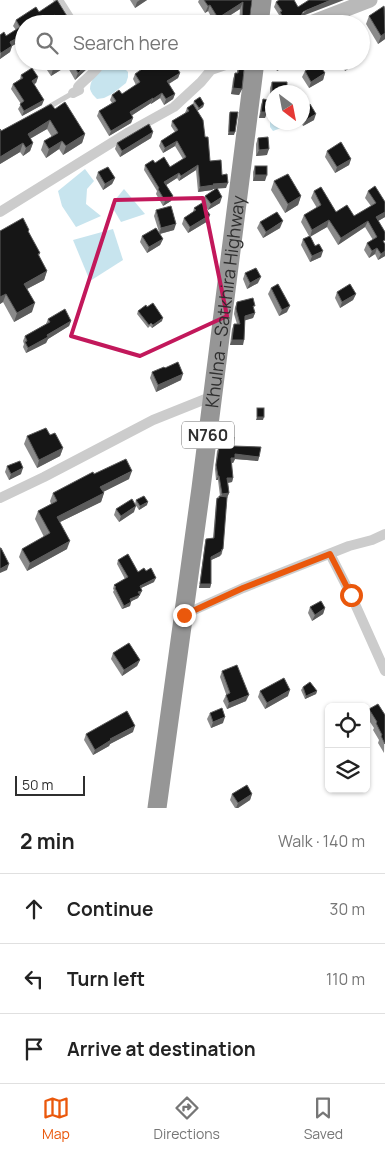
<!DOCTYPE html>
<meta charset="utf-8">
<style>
:root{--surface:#fff;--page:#f6f6f6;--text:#222;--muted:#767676;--line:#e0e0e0;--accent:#ea580c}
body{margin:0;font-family:Manrope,sans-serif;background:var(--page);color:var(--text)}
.controls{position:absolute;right:15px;bottom:15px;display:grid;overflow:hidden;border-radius:8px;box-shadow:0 1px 4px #0004}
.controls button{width:45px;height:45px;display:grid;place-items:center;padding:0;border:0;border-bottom:1px solid var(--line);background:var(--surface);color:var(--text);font:25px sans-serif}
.compass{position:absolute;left:265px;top:85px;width:45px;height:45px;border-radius:50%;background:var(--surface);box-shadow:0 1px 4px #0004;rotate:148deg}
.scale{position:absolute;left:15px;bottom:12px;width:70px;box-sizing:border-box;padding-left:5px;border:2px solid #2f2f2f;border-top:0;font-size:14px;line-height:18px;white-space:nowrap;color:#2f2f2f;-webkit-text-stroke:4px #fff;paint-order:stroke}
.stop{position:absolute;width:15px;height:15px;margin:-11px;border:4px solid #ea580c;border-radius:50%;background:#fff}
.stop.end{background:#ea580c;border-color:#fff;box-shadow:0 1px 5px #0008}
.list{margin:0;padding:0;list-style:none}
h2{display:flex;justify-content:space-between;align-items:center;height:65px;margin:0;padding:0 20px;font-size:21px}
h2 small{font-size:16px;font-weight:400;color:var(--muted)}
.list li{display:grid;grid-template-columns:32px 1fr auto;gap:15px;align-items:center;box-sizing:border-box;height:70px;padding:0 20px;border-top:1px solid var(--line)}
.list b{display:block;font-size:19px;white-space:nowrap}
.list em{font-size:16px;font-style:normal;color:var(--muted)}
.icon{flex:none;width:28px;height:28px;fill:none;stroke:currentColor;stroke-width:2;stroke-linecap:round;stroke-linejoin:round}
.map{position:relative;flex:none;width:385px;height:808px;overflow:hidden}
.search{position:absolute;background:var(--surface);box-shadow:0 1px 4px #0004;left:15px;right:15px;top:15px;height:55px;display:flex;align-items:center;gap:12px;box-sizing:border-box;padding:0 18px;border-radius:28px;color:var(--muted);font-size:19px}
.sheet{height:275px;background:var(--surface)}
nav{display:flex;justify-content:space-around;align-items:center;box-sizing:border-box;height:70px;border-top:1px solid var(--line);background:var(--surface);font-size:14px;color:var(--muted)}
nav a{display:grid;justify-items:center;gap:2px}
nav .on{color:var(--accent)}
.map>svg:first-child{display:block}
.water{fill:#c7e4ee}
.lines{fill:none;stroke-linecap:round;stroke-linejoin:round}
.lane{stroke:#ccc;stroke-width:5}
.street{stroke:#ccc;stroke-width:10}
.secondary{stroke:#b9b9b9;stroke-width:15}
.highway{stroke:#969696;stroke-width:19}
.wall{fill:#8a8a8a}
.shaded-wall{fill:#5c5c5c}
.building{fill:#161616;stroke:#5c5c5c}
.route{stroke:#ea580c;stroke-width:6}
.marked{fill:none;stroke:#c2185b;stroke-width:4;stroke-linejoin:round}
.labels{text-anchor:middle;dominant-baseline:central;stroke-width:5;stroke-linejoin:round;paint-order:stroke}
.shield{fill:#fff;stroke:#6d6d6d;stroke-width:1}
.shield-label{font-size:16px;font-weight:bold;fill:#2f2f2f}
.street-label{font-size:18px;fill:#2f2f2f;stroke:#fff}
</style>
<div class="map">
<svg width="385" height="808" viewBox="0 0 385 808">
<rect width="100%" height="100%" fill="#fff"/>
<g class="water">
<path d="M114,64L121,65L128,72V77L126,83L112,94L104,98L97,99C94,96 91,93 90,89C90,76 104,67 114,64Z"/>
<path d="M272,103V122L289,123L281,128L273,131L270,127V106Z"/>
<path d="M85,169L94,181L87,189L86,204L101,216L76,227L62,206L58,191Z"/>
<path d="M124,189L145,214L121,222L111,205Z"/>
<path d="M113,229L123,260L90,281L73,240Z"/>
</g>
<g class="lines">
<path class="lane" d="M47,108L73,93"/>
<g class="street">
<path d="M58,0L73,24"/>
<path d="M73,93L79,90L78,87C84,80 92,75 98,67L95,61"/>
<path d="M0,212L129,132L174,107L201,82L211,70L237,61"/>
<path d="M0,498L44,477L153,420L213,396"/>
<path d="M330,554L351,595L385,671"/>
<path d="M183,615L243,588L349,546L372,540L385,534"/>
</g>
<path class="secondary" d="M308,24L370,0"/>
<g class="highway">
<path d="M259,24L262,0"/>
<path id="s1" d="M157,808L201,488L255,61"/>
</g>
</g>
<g class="wall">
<path d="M57,0L70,21L73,24H74H54L52,21L24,24V39L12,46L10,52L0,59V35L6,36L16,30L13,26L16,20L39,12Z"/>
<path d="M130,0H147L135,8Z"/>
<path d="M199,0H252L250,16L251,24H239L240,9L217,24H215L208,11L205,13L198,2Z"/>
<path d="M276,2L305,15L301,18L299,21L295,24H282L278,17L279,15L274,7Z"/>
<path d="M385,7V39L378,44L366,24L369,16Z"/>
<path d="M47,61H92L90,66L75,80L67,66L51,76L45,67Z"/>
<path d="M273,61H288L287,65L277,71L273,65Z"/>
<path d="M304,61H325L319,65L325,73L323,80L309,88L302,77L305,71L309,69Z"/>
<path d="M339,61H357L356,64L345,71Z"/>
<path d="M239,62L242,89L239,95L231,94L233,79L235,73H237V68Z"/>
<path d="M174,67L180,73L178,78L169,84L175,94L173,99L164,105L160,98L151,104V103L132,115L133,118L131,123L109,136L97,116L99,111L112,103L110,100L112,95L122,94L136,85L133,79L135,74Z"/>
<path d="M21,75L38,77L36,83L34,84L42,105L22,116L18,109L21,104L11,89L13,84L20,79Z"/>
<path d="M272,82L287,91V92H272L270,98V88Z"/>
<path d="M263,99L267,112L265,118H259L261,105Z"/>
<path d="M194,101L204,104L203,107L197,111L210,161L222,175L226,188H217L220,203L208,210L203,202L205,196L217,188L213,189L212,190L198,192L196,170L179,181L177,178L166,185L173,196L171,201L163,206L156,194L157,191L144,170L145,165L155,163L170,167L183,159L175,146L163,153L159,146L161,141L175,132L171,126L172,121L185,113L187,108L193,104Z"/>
<path d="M55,109L85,134L82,143L63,155L59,149L46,158L41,150L44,141L52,137L47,129L30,139L33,143L30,151L23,156L20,152L0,164V129L1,131Z"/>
<path d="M302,109L314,120L303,126L301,122H302Z"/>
<path d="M230,112L234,135H228L229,115Z"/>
<path d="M153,132L151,138L120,157L115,149L117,143Z"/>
<path d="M258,138L267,155L256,156V144Z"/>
<path d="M327,151L351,159L349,165L335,173L325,157Z"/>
<path d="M255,166L265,181H253V172Z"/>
<path d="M98,172L115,178L112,184L103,190L96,178Z"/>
<path d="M274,181L301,196L298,205L285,213L271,190Z"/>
<path d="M314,191L336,212L354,216L371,206L365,198L368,191L385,202V217L378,221L385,256L378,260L375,254L369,258L364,250L367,243L373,240L365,227L338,245L327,227L310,236L321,257L310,262L301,245L303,239L309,236L301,222L304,215L317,208L311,198Z"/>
<path d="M194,208L208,221L188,233L182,224L184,218L193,212Z"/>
<path d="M156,210L174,230L160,234L163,239L160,245L147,253L140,242L142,236L159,232L154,216Z"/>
<path d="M260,222L280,228L263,238L257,228Z"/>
<path d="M0,231L28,233L40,253L39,256L47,271L44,280L27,289L32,312L14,322L3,302L0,304Z"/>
<path d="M245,273L258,283L247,289L243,279Z"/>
<path d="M271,288L287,312L279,316L268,294Z"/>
<path d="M337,292L356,294L353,300L340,308L335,298Z"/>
<path d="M237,302L254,310L255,313L253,318L245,320L243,345H230L232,329L234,324H237L234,314L235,307Z"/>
<path d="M138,311L162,321L152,328L150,326L148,328L137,314Z"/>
<path d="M48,319L71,321L69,326L48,339L46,343L26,353L23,347L24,344L23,341L25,336L46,324Z"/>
<path d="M165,368L181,380L156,392L150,378L152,372Z"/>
<path d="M50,435L63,448L60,456L37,468L24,444L27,436Z"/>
<path d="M225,436L233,446L259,457L258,461L235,459L233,463L231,462L233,478L232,482L228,483L229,493L227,498L222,554L220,556L211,560V584L210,588H199L205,543L206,539L213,538L216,502L217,498H219L220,496L218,480H216L215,469L217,451L219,447H222Z"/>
<path d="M7,466L21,474L9,480L5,472Z"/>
<path d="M94,474L129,479L103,492L104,493L101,502L60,522L67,549L27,571L19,557L22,549L44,537L35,519L38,511L51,504L50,501L53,493Z"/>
<path d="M136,500L147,505L139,510L135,504Z"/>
<path d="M116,509L134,512L119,522L114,515Z"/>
<path d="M118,560L154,582L141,588L142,591L138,598L131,601L130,606L122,609L113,592L114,590L113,589L114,585L125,579L117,564Z"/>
<path d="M310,607L325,608L323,614L312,621L308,613Z"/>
<path d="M113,653L140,660L137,666L122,676L111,659Z"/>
<path d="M222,671L246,701L227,709L223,701L226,695V694L220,677Z"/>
<path d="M303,687L317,691L316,694L305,699L301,690Z"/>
<path d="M260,691L288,696L265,709L258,697Z"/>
<path d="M369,709L385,715L384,753L378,743L379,740L373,730L374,728L366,716Z"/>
<path d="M210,713L223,723L211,728L207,719Z"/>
<path d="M133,732L110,744L109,746L93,755L84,740L86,734Z"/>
<path d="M232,794H252L250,800L238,808H235L230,800Z"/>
</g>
<g class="shaded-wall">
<path d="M140,0H147L135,8L137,2Z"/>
<path d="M331,0H344L305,15L301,18L299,21L295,24H292L293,21L307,10Z"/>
<path d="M243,2L240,9L216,24L218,18Z"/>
<path d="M210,5L208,11L205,13L208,6Z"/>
<path d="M55,15L52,21L49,24H40Z"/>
<path d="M385,33V39L378,44L381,36Z"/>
<path d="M24,34V39L12,46L10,52L0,59L1,53L10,42Z"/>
<path d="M66,61H69L67,66L51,76L53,69Z"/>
<path d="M90,61H92L90,66L75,80L78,73Z"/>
<path d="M286,61H288L287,65L277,71L279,66Z"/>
<path d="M315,61H325L310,70L312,63Z"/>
<path d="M351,61H357L356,64L345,71L348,63Z"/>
<path d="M180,73L178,78L165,86L167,81Z"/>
<path d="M325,73L323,80L309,88L311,82Z"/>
<path d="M38,77L36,83L30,86L32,81Z"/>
<path d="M233,88L242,89L239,95L231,94Z"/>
<path d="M287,91V92H272V98H270L272,92Z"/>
<path d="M162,93L160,98L151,104L153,99Z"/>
<path d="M175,94L173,99L164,105L166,99Z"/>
<path d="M153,98L151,103L128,118L130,112Z"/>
<path d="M44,100L42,105L22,116L24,111Z"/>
<path d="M204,104L203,107L197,111L199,108Z"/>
<path d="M261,112H267L265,118H259Z"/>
<path d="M316,114L314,120L303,126L306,120Z"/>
<path d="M133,118L131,123L109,136L111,131Z"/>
<path d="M50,120L47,129L24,142L28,134Z"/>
<path d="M153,132L151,138L120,157L122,151Z"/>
<path d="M229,132H235L234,135H228Z"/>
<path d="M85,134L82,143L63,155L66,146Z"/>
<path d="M62,141L59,149L46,158L49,149Z"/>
<path d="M177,141L175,146L163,153L165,148Z"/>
<path d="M23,143L20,152L0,164V157Z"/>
<path d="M33,143L30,151L23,156L26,148Z"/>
<path d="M269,149L267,155L256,156L259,150Z"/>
<path d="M351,159L349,165L335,173L337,167Z"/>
<path d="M198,165L196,170L179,181L181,176Z"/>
<path d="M179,173L177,178L163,187L164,182Z"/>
<path d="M255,175H267L265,181H253Z"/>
<path d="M115,178L112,184L103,190L105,184Z"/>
<path d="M228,183L226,188L213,189L212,190L198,192L200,187L213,184Z"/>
<path d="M173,196L171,201L163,206L165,201Z"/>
<path d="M301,196L298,205L285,213L288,204Z"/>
<path d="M222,197L220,203L208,210L211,204Z"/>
<path d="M385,212V217L373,224L376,217Z"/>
<path d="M210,215L208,221L188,233L190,227Z"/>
<path d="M329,220L327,227L310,237L312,230Z"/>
<path d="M283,221L280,228L263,238L266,232Z"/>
<path d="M368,221L365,227L338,245L341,238Z"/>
<path d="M176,224L174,230L159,234L161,228Z"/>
<path d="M163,239L160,245L147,253L149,247Z"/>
<path d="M377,248L375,254L369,258L372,251Z"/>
<path d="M323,251L321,257L310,262L312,256Z"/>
<path d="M385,251V256L378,260L381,254Z"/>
<path d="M47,271L44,280L21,292L24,284Z"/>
<path d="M261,277L258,283L247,289L250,283Z"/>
<path d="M6,294L3,302L0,304V297Z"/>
<path d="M356,294L353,300L340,308L342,302Z"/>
<path d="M35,303L32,312L14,322L17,313Z"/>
<path d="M290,306L287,312L279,316L282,310Z"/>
<path d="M255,313L253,318L243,321L245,316Z"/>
<path d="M163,318L162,321L152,328L153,325Z"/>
<path d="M71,321L69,326L48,339L46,343L26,353L28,348L47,335Z"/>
<path d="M232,340H244L243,345H230Z"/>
<path d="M183,374L181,380L156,392L158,385Z"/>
<path d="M257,417H264L263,420H256Z"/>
<path d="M63,448L60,456L37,468L39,460Z"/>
<path d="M235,454L259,457L258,461L235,459L233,463L229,462L231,458Z"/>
<path d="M23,468L21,474L9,480L11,474Z"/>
<path d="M132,471L129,479L97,495L100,487Z"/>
<path d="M218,476H219L218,480H216Z"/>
<path d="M227,478H233L232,482L226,483Z"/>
<path d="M104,493L101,502L54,525L57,517Z"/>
<path d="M229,493L227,498L220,499L222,494Z"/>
<path d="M148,502L147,505L139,510L140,506Z"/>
<path d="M136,506L134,512L119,522L121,516Z"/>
<path d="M70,541L67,549L27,571L30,563Z"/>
<path d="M223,549L220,556L209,561L211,557Z"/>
<path d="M9,564L7,570L0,573V569Z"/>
<path d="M156,578L154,582L139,589L140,586Z"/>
<path d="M200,584H211L210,588H199Z"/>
<path d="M142,591L138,598L128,603L130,599L138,592Z"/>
<path d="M131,602L130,606L122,609L124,606Z"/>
<path d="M325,608L323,614L312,621L315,615Z"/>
<path d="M140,660L137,666L122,676L124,670Z"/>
<path d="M290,690L288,696L265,709L267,703Z"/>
<path d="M317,691L316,694L305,699L306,696Z"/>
<path d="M249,695L246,701L227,709L229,703Z"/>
<path d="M225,717L223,723L211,728L213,722Z"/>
<path d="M135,726L133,732L110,744L109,746L93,755L95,750L110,739Z"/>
<path d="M252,794L250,800L238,808H236L238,803Z"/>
</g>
<g class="building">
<path d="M57,0L70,21L73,24H74H60L55,15L40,24H24V34L10,42L12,46L1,53L0,51V35L4,32L6,36L20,27L16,20L36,7L39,12Z"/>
<path d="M204,0H252L250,16L251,24H243V20H242L243,2L218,18L210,5L208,6Z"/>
<path d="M279,0H294L298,7L309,0H331L307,10L303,12L301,16L293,21L294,24H287L280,12L282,11L276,2Z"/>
<path d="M384,6L385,33L381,36L369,16Z"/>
<path d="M336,20L339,24H330Z"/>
<path d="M48,61H66L53,69Z"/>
<path d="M71,61H90L78,73Z"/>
<path d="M153,61H170L174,67L176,66L180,73L167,81L175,94L166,99L162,93L153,99V98L130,112L133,118L111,131L99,111L116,101L112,95L119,90L122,94L140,82L135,74Z"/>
<path d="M241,61H245L242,89L233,88L235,73H238L239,62Z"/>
<path d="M276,61H286L279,66Z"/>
<path d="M318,63L325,73L311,82L305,71Z"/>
<path d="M32,68L38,77L32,81L44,100L24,111L20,104L24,101L13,84L23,78L21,75Z"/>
<path d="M272,82H287V91L272,92Z"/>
<path d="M200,97L204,104L199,108L194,101Z"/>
<path d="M263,99L269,100L267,112H261Z"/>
<path d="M65,102L85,134L66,146L62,141L49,149L44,141L58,133L50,120L28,134L33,143L26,148L23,143L0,157V129L1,131L51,104L55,109Z"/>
<path d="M193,104L203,120L205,137H208L210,161L221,160L222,175L227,174L228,183L213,184L214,185L200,187L198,165L181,176L179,173L164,182L173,196L165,201L158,189L159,188L145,165L153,160L155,163L164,157L170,167L186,157L177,141L165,148L161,141L178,130L172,121L189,111L187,108Z"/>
<path d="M310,104L316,114L306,120L302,115V109Z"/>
<path d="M230,112H238L235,132H229Z"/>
<path d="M149,124L153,132L122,151L117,143Z"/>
<path d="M268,137L269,149L259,150L258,138Z"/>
<path d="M341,142L351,159L337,167L327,151Z"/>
<rect x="255" y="166" width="12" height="9"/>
<path d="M108,167L115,178L105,184L98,172Z"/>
<path d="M288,174L301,196L288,204L274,181Z"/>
<path d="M375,186L385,202V212L376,217L385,232V240L383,241L385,244V251L381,254L377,248L372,251L367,243L377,237L368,221L341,238L329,220L312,230L304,215L321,205L314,191L321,187L336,212L347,205L354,216L376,203L368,191Z"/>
<path d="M217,188L222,197L211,204L205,196Z"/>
<path d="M202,203L210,215L190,227L184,218L196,210L194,208Z"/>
<path d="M171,206L176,224L161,228L156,210Z"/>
<path d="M277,212L283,221L266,232L260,222Z"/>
<path d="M23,218L29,230L28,231L40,253L38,254L47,271L24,284L35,303L17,313L6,294L0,297V231Z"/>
<path d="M156,228L163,239L149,247L142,236Z"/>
<path d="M310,236L315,246L319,244L323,251L312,256L303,239Z"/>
<path d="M256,268L261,277L250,283L245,273Z"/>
<path d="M278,284L290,306L282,310L271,288Z"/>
<path d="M350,284L356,294L342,302L337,292Z"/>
<path d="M253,298L255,306H253L255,313L245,316L244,340H232L234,324H240L236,309L237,302Z"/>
<path d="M153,303L163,318L153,325L151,323L149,325L138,311L146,305L147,307Z"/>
<path d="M65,309L71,321L47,335L48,337L28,348L25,342L27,341L25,336L50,322L48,319Z"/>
<path d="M178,362L183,374L158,385L152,372L164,367L165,368Z"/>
<rect x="257" y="408" width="7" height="9"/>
<path d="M46,428L50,435L55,433L63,448L39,460L27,436Z"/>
<path d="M225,436L234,437L233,446L261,447L259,457L235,454V458H231L233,478H227L229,493L222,494L219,476H218L216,465L219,447H223Z"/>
<path d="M126,459L132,471L100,487L104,493L57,517L70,541L30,563L22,549L50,533L38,511L57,501L53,493L93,472L94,474Z"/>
<path d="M20,461L23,468L11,474L7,466Z"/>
<path d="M144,496L148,502L140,506L136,500Z"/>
<path d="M219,496L227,497L223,549L221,550L222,551L211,557V584H200L206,539L214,538L217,498H219Z"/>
<path d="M132,499L136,506L121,516L116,509Z"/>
<path d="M0,548H1L9,564L0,569Z"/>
<path d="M128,554L138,572L144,568L146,571L151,568L156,578L140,586L142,591L138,592L140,595L130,599L131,602L124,606L115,588L116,587L114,585L128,577L118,560Z"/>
<path d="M321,601L325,608L315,615L310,607Z"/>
<path d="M129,643L140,660L124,670L113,653Z"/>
<path d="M237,665L249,695L229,703L226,695L230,693L222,671Z"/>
<path d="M284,678L290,690L267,703L260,691Z"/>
<path d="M310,682L317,691L306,696L303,687Z"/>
<path d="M378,704L385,715V744L381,736L382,735L376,723L377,722L369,709Z"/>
<path d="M222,708L225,717L213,722L210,713Z"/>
<path d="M127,711L135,726L110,739L111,740L95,750L86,734Z"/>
<path d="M247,785L252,794L238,803L232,794Z"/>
</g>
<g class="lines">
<path class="route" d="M184,615L243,588L330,554L351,595"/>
</g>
<path class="marked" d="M203,198L227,316L140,356L71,336L115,200Z"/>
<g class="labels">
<rect class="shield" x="182" y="421.5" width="52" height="27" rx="4"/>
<g class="shield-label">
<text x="208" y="435">N760</text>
</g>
<g class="street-label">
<text stroke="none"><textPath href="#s1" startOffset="511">Khulna - Satkhira Highway</textPath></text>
</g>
</g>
</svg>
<div class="controls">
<button><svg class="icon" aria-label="locate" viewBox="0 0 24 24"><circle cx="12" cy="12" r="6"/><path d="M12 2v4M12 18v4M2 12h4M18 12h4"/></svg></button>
<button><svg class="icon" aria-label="layers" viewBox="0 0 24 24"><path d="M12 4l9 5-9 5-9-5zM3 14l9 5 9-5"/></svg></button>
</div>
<svg class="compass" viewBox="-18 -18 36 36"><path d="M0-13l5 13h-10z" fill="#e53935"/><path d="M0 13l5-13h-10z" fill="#767676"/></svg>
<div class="scale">50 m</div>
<div class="stop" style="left:351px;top:595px"></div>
<div class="stop end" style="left:184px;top:615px"></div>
<div class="search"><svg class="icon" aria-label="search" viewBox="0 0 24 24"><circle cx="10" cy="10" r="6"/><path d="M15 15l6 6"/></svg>Search here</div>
</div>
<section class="sheet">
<h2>2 min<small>Walk · 140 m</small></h2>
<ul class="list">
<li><svg class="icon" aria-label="ahead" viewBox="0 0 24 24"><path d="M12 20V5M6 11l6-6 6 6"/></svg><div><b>Continue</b></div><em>30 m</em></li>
<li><svg class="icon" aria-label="left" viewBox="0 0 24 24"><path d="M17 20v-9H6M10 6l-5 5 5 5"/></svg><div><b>Turn left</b></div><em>110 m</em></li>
<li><svg class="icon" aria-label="arrive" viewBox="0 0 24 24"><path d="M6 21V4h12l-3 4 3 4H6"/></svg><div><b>Arrive at destination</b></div></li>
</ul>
</section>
<nav>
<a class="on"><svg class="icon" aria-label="map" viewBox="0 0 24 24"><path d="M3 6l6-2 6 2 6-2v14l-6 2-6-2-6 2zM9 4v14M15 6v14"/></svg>Map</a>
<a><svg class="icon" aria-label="directions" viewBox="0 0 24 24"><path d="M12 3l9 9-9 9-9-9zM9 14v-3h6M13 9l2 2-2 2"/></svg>Directions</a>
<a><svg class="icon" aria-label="saved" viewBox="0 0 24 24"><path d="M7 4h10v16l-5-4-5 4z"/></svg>Saved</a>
</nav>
